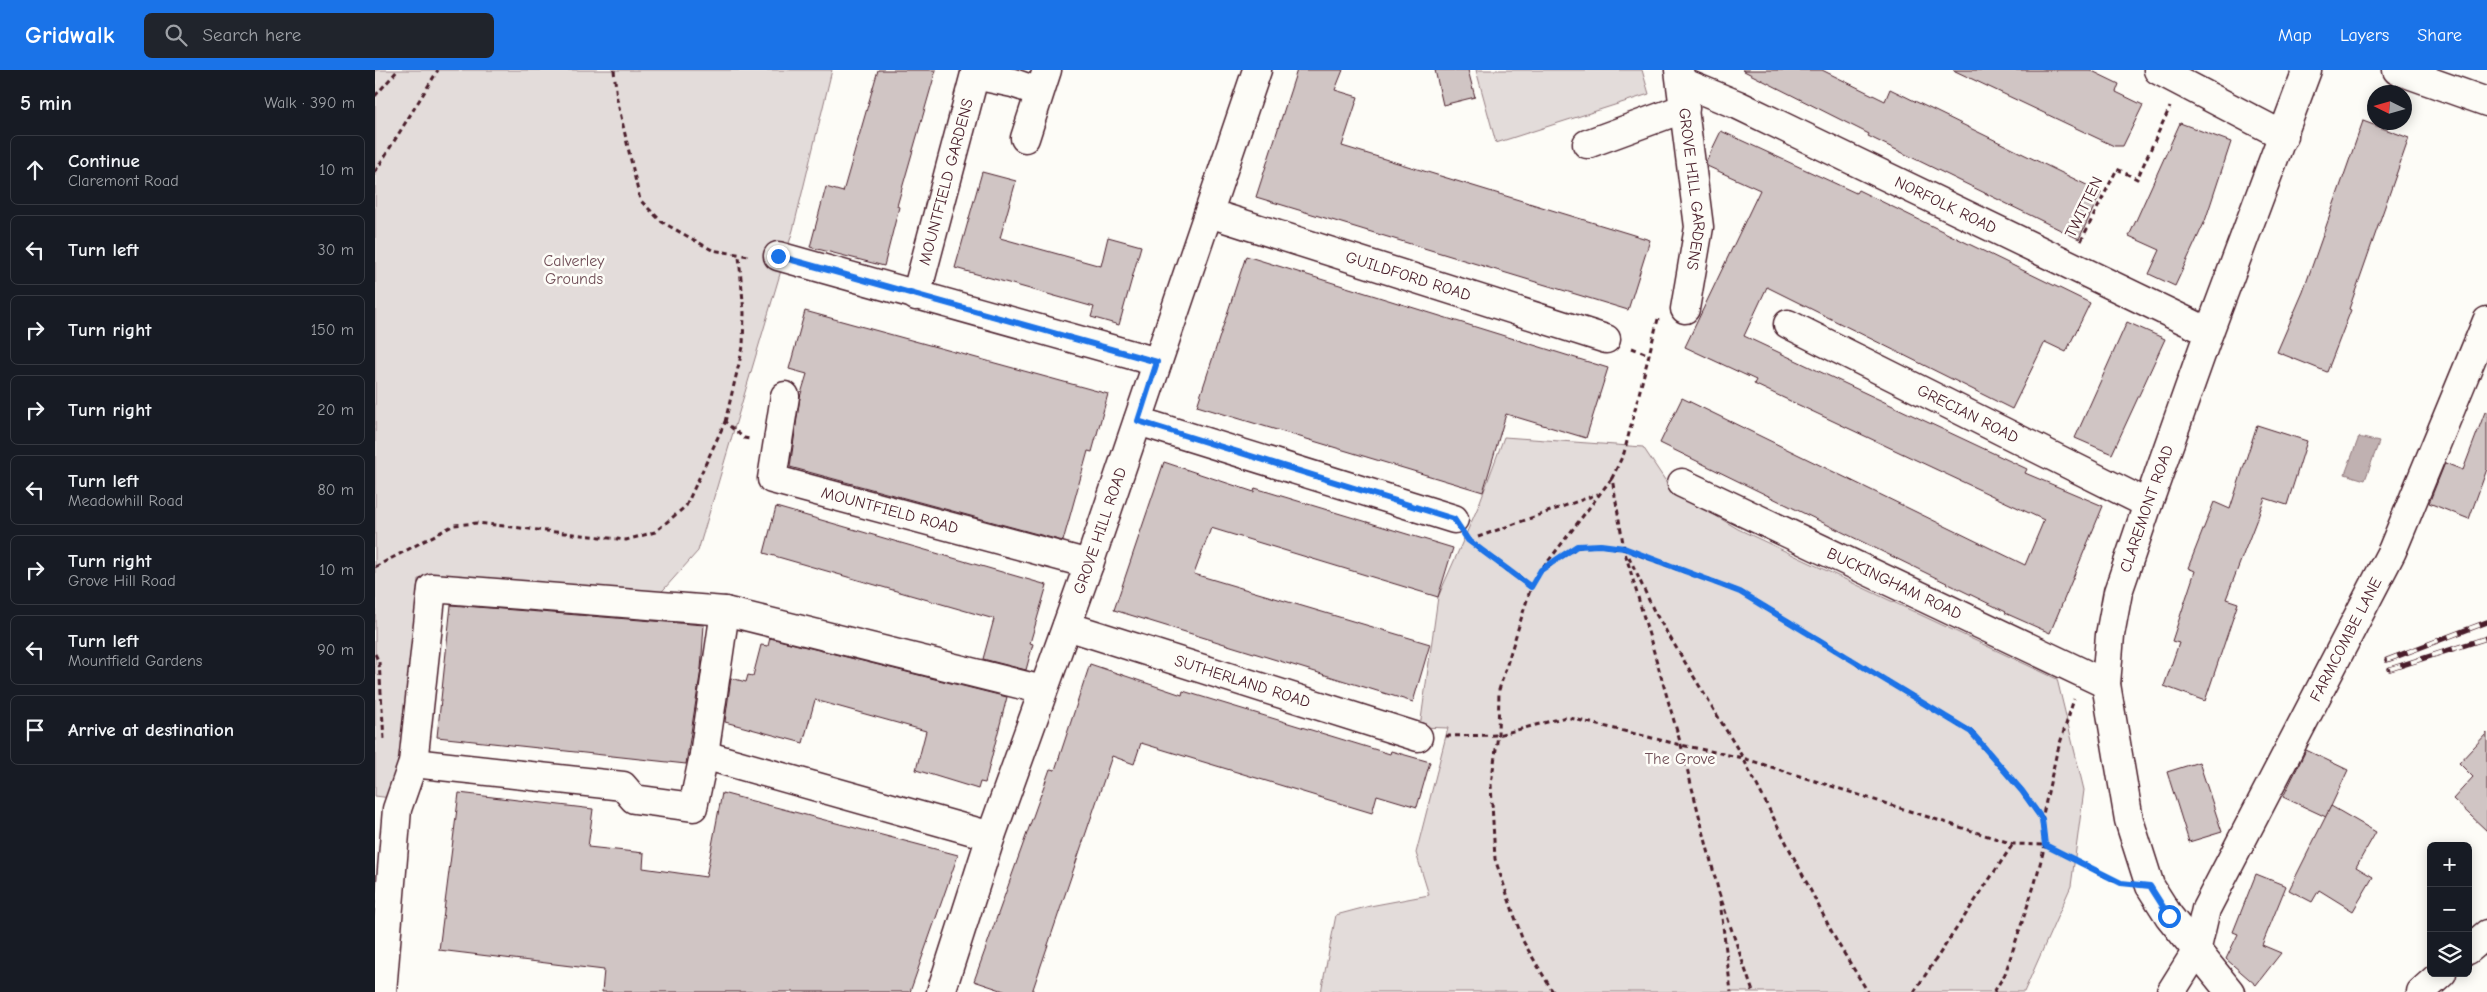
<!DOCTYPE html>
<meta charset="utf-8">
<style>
:root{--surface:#171b24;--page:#20242c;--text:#f1f3f6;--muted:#9ea1a6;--line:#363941;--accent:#1a73e8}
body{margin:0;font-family:"Comic Neue",sans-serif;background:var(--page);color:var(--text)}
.controls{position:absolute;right:15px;bottom:15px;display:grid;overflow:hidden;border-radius:8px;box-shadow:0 2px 12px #0003}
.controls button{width:45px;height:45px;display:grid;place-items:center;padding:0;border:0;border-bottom:1px solid var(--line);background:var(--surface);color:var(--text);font:25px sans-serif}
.compass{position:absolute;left:1992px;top:15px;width:45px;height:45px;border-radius:50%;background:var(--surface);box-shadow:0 2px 12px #0003;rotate:275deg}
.stop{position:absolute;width:15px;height:15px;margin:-11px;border:4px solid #1a73e8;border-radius:50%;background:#fff}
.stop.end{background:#1a73e8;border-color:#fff;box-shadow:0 1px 5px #0008}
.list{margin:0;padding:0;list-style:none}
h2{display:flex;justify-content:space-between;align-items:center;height:65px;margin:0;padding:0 20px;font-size:21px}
h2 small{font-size:16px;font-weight:400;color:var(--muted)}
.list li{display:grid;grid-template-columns:32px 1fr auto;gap:15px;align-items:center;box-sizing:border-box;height:70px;margin:0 10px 10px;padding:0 10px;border:1px solid var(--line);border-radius:8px}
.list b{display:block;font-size:19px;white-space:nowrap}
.list p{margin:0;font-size:16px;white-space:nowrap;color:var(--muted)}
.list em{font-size:16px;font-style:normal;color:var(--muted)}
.icon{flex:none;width:28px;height:28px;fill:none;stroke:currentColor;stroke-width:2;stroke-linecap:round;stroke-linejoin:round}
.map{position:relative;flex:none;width:2112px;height:922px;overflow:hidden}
header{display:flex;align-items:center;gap:30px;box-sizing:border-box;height:70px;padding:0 25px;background:var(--accent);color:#fff}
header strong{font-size:24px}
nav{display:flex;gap:28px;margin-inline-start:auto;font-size:18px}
.search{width:350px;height:45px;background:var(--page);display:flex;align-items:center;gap:12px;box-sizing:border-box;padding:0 18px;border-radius:8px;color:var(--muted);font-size:19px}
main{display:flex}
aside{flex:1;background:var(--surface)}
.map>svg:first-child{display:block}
.green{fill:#e3dcda;stroke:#967e82}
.water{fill:#c0b1b1;stroke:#91777b}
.building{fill:#d0c5c4;stroke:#4a1f2b}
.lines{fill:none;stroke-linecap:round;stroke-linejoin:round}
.minor-casing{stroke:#4a1f2b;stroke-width:31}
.major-casing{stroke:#4a1f2b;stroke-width:31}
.path{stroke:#4a1f2b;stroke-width:3;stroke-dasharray:5 4;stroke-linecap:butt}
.minor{stroke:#fdfcf7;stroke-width:28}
.major{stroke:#fdfcf7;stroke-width:28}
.rail-casing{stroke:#4a1f2b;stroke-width:5.5}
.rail{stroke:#fdfcf7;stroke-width:4;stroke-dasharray:11;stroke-linecap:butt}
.route{stroke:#1a73e8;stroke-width:6}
.labels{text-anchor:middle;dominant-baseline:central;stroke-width:5;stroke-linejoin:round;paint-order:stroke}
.street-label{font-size:16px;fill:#4a1f2b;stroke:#fdfcf7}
.park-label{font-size:16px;fill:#704e57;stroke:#fdfcf7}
</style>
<header>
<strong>Gridwalk</strong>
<div class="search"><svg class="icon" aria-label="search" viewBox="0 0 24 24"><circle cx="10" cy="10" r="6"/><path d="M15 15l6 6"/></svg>Search here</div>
<nav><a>Map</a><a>Layers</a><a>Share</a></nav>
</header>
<main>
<aside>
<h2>5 min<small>Walk · 390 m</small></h2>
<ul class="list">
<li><svg class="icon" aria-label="ahead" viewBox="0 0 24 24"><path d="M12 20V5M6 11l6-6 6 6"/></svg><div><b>Continue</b><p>Claremont Road</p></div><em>10 m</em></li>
<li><svg class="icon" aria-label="left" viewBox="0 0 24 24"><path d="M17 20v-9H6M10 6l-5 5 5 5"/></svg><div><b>Turn left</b></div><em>30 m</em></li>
<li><svg class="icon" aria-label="right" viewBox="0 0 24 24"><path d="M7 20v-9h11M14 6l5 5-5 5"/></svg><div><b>Turn right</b></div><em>150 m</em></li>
<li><svg class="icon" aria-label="right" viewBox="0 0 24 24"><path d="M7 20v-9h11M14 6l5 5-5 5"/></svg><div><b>Turn right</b></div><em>20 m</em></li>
<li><svg class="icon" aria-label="left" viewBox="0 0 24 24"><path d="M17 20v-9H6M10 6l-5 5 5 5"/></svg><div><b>Turn left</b><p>Meadowhill Road</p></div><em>80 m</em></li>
<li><svg class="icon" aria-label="right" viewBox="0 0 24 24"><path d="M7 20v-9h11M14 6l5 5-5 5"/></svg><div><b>Turn right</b><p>Grove Hill Road</p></div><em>10 m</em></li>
<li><svg class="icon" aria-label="left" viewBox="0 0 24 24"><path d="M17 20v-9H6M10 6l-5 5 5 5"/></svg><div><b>Turn left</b><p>Mountfield Gardens</p></div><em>90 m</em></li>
<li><svg class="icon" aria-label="arrive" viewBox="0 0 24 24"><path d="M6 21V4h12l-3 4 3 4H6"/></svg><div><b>Arrive at destination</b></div></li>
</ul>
</aside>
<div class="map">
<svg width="2112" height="922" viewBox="0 0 2112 922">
<rect width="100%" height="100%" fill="#fdfcf7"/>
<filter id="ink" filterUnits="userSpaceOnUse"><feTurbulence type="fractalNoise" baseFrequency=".02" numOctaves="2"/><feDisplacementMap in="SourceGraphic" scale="10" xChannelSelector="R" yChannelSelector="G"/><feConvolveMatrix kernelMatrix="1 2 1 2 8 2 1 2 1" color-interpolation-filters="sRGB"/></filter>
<g filter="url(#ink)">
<g class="green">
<path d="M0,0H457L418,160L323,481L273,537L43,509L28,686L16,728L0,726Z"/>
<path d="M1101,0H1267L1274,24L1121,73Z"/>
<path d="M1129,367L1268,377L1296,419L1363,459L1682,609L1709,720L1696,816L1649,922H946L961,845L995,836L1054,825L1041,783L1073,658L1045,657L1063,527L1103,437Z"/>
</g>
<path class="water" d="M1984,367L2004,372L1990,410L1970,404Z"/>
<g class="building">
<path d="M503,0H561L522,136L524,137L509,196L435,177L451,117L468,122Z"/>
<path d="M922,0H968L960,20L983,27L967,76L1275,170L1253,240L881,127Z"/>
<path d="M1060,0H1093L1100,27L1068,35Z"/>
<path d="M1367,0H1447L1510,31L1515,19L1726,122L1704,169L1493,66L1494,64Z"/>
<path d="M1578,0H1715L1744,14L1741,22L1768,35L1748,76H1739Z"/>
<path d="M1988,51L2034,68L1974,239L1976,240L1952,302L1902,282L1928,222Z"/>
<path d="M1805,53L1856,72L1830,151L1800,216L1774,204L1785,180L1754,166Z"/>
<path d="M1346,61L1481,123L1483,120L1715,233L1691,282L1670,272L1637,339L1392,217L1369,266L1652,399L1650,403L1728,436L1675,563L1630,543L1631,542L1285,373L1307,328L1650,495L1669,450L1379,314L1381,310L1310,277L1385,120L1332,96L1331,92Z"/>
<path d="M607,102L641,111L625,168L726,196L733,167L766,176L744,255L716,247L719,237L580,198Z"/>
<path d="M871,186L1233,298L1211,368L1131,344L1108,422L822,336Z"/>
<path d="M430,241L733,324L717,382L713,381L688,471L415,397L425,327L432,304L414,299Z"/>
<path d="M1752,252L1790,269L1737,384L1700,368Z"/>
<path d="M2110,342H2112V399L2094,449L2054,433L2070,393L2088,400Z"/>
<path d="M1882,355L1932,371L1912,435L1890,428L1851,529L1863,533L1830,631L1789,616L1804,573L1797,571L1820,501L1813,498L1839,432L1855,439Z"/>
<path d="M789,392L879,422L880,418L1078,478L1063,527L836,458L819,504L1055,574L1038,632L739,540Z"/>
<path d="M401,437L672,515L655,573L658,574L651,600L608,589L619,549L389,483Z"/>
<path d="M76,535L329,555L326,599L311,694L62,667Z"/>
<path d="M395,568L632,627L610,713L605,712L603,719L541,700L551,661L440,630L428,673L350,652L356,608L371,612L373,605L378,606L386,575L393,576Z"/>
<path d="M715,594L807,625L808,621L1015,684L1016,681L1055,692L1042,737L1002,725L997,743L766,673L759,694L737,686L657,922H632L599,911L675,699L680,700Z"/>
<path d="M2112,663V761L2078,729L2098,707L2084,693Z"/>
<path d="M1931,680L1973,700L1951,747L1908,727Z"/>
<path d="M1824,692L1847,762L1814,772L1792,702Z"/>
<path d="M84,723L218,739L213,777L269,783L268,798L331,807L347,723L583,785L535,922H227L229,900L64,880Z"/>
<path d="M1956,736L2001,762L1981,797L1998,807L1978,841L1944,820L1937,832L1914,820Z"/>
<path d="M1881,804L1911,816L1887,875L1906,883L1881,915L1851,889L1863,864L1858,862Z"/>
</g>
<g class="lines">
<g class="minor-casing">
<g id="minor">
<path id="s1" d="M1304,0L1324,157L1310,239"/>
<path d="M1783,0L1909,66"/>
<path d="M2022,0L2112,32"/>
<path d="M600,5L638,13L664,22"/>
<path id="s2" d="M1307,12L1363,35L1834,262"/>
<path d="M650,68L672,0"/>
<path d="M1212,74L1310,38"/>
<path id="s3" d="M834,143L1231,269"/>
<path d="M403,186L782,292"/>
<path id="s4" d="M541,226L601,0"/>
<path id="s5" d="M1413,254L1773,434"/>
<path id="s6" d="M410,326L397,409L714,494"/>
<path d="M763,351L1079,449"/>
<path id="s7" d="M1307,413L1731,614"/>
<path id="s8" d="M692,556L1043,667"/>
<path d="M329,685L616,766"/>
<path d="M38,693L248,716L259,729L318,737L329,685L350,541"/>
<path d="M2093,880L2112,864"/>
<path d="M7,922L22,739L38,693L57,518L350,541L668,620"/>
<path id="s9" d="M1796,922L1821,882L1831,839L2017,481L2112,251"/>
<path id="s10" d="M1855,922L1794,846L1775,816L1754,750L1731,614L1735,565L1743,522L1773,434L1834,262L1932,0"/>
<path d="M2046,922L2067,903"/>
</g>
</g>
<g class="major-casing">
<g id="major">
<path id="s11" d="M566,922L616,766L714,494L882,0"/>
</g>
</g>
<g class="path">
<path d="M239,0L242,29L265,130L287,152L337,180L374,186"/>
<path d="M0,26L23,0"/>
<path d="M0,102L63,0"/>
<path d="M1706,171L1742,99L1762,109L1795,37"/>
<path d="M1283,249L1249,383L1237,408L1249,479L1306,675L1344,823L1378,922"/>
<path d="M1257,278L1275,285"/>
<path d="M350,352L368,277L369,243L364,186"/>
<path d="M1103,467L1223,424"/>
<path d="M1094,471L1156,517"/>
<path d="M1254,487L1279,541L1368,688L1462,872L1493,922"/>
<path d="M0,497L79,455L102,453L251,470L280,462L311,436L350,352L369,368L375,369"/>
<path d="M1168,498L1237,408"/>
<path d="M0,584L4,592L9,669L12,671"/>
<path d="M1071,666L1123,665L1191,647L1306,675L1368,688L1638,774L1670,775L1743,812"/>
<path d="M1345,831L1356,922"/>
<path d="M1178,922L1148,871L1120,789L1116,714L1123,665L1124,620L1156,517L1166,500L1202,477L1226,475L1249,479L1365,522L1596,662L1647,721L1667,749"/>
<path d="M1539,922L1638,774"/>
<path d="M1619,922L1630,904L1660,813L1670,775L1667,749L1681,686L1699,629"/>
</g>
<use href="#minor" class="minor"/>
<use href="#major" class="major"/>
<g class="rail-casing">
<g id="rail">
<path d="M2012,590L2112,552"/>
<path d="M2015,599L2112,568"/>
</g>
</g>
<use href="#rail" class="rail"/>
</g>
</g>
<g class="lines" filter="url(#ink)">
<path class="route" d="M403,186L782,292L763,351L1079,449L1093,470L1156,517L1166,500L1202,476L1226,475L1249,478L1365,522L1596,662L1647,721L1667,749L1670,775L1746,813L1775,816L1794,846"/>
</g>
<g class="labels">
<g class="street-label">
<text stroke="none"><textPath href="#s4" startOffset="118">MOUNTFIELD GARDENS</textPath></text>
<text stroke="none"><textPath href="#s1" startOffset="120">GROVE HILL GARDENS</textPath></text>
<text stroke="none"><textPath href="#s2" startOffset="291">NORFOLK ROAD</textPath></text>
<text transform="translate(1709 137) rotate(-64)">TWITTEN</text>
<text stroke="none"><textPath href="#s3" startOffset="209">GUILDFORD ROAD</textPath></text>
<text stroke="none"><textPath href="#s5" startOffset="201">GRECIAN ROAD</textPath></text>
<text stroke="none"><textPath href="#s10" startOffset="521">CLAREMONT ROAD</textPath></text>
<text stroke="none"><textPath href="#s6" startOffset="206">MOUNTFIELD ROAD</textPath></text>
<text stroke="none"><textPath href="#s11" startOffset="488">GROVE HILL ROAD</textPath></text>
<text stroke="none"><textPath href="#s7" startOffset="235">BUCKINGHAM ROAD</textPath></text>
<text stroke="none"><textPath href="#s9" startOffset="395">FARMCOMBE LANE</textPath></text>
<text stroke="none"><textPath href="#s8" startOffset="184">SUTHERLAND ROAD</textPath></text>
</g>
<g class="park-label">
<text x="199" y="191">Calverley<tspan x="199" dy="18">Grounds</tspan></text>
<text x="1305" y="689">The Grove</text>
</g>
</g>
</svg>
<div class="controls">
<button>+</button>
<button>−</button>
<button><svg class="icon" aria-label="layers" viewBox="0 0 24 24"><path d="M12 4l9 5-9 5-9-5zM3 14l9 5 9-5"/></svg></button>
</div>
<svg class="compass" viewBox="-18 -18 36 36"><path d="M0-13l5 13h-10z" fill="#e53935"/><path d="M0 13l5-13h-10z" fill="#9ea1a6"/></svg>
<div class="stop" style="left:1794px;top:846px"></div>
<div class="stop end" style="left:403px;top:186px"></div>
</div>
</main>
